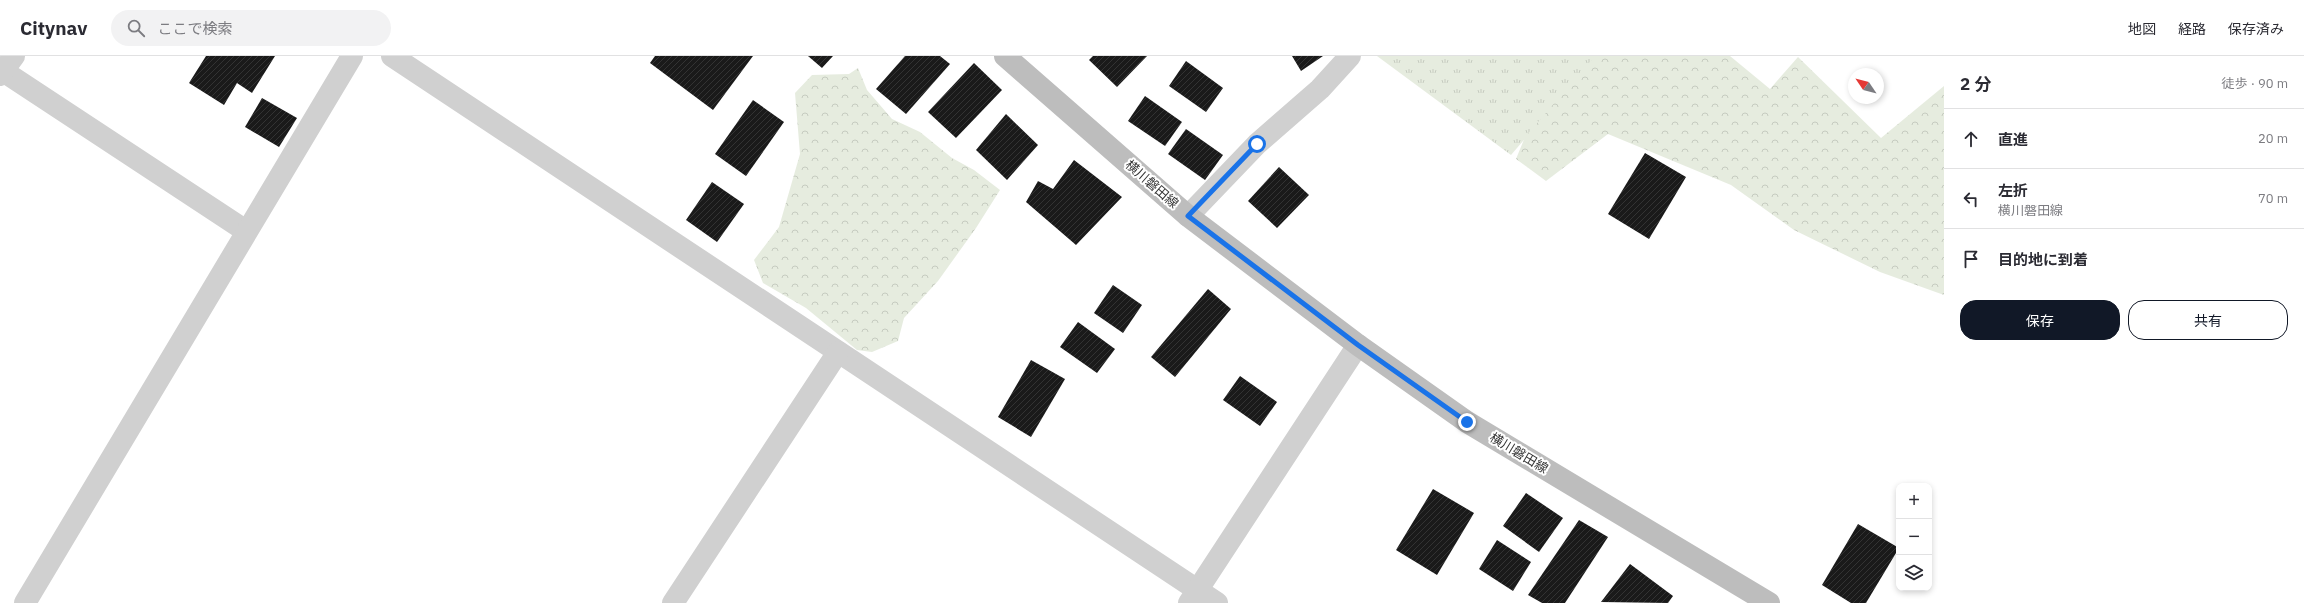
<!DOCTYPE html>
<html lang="ja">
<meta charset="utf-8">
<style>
:root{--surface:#fff;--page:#f2f2f3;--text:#2b2b33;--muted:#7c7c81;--line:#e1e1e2;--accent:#111827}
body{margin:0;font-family:"IBM Plex Sans","Noto Sans JP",sans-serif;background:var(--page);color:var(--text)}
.controls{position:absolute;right:12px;bottom:12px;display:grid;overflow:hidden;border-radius:8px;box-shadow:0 2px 6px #0003}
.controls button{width:36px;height:36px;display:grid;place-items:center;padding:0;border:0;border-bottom:1px solid var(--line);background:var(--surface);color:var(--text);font:20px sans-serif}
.compass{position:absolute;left:1848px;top:12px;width:36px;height:36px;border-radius:50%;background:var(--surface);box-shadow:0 2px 6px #0003;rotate:305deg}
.stop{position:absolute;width:12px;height:12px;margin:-9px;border:3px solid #1a73e8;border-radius:50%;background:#fff}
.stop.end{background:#1a73e8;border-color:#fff;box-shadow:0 1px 4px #0008}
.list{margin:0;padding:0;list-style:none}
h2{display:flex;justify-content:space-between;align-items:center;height:52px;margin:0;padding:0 16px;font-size:17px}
h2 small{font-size:13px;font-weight:400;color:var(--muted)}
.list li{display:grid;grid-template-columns:26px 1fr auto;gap:12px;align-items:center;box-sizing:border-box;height:60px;padding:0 16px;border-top:1px solid var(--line)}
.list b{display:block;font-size:15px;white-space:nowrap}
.list p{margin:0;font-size:13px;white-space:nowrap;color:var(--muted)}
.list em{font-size:13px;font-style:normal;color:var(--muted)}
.actions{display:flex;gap:8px;padding:12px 16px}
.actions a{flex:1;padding:9px 0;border:1px solid var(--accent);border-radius:16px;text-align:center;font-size:14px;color:var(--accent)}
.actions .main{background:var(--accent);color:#fff}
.icon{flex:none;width:22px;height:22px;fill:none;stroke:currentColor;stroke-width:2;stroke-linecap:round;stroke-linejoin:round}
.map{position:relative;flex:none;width:1944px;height:547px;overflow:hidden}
header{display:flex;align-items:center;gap:24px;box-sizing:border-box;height:56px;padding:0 20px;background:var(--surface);border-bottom:1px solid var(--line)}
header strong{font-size:19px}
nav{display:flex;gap:22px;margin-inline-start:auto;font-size:14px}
.search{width:280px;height:36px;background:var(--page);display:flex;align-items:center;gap:10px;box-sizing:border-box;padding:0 14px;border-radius:22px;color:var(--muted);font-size:15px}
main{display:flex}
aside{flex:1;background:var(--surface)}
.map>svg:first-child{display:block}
.grass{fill:url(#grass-tufts)}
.forest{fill:url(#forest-crowns)}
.building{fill:url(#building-hatch)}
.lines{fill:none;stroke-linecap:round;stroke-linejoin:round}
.minor{stroke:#d0d0d0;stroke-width:22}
.secondary{stroke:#bdbdbd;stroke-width:22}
.route{stroke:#1a73e8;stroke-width:5}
.labels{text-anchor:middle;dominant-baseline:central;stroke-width:4;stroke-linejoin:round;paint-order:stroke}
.street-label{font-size:13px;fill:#333;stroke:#fff}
</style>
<header>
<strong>Citynav</strong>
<div class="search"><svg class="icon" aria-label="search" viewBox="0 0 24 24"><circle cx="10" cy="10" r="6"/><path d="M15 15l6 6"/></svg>ここで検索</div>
<nav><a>地図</a><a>経路</a><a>保存済み</a></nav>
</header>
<main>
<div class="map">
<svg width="1944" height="547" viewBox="0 0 1944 547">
<defs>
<pattern id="grass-tufts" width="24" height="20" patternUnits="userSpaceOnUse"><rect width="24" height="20" fill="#e6ecdf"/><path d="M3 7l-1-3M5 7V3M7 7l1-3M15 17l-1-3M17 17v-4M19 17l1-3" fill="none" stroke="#c6cbc0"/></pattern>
<pattern id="forest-crowns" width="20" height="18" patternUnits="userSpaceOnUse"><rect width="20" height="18" fill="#e6ecdf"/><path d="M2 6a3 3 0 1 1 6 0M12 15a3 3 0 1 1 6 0" fill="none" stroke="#c6cbc0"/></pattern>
<pattern id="building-hatch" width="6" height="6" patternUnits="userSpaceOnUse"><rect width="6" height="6" fill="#1a1a1a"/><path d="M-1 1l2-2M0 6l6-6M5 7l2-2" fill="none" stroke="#333"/></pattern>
</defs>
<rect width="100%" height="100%" fill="#fff"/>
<path class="grass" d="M1377,0H1596L1511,99Z"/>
<g class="forest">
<path d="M1595,0H1730L1770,33L1798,1L1881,82L1944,30V239L1880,216L1794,174L1731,129L1608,78L1546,125L1516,103L1525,81Z"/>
<path d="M858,12L867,34L892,63L920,76L952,102L974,114L1000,134L976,172L938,225L904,262L898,285L872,296L857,294L806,252L763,227L754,204L779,171L800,98L795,37L812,19L849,18Z"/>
</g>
<g class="building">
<path d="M206,0H275L252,37L237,27L224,49L189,27Z"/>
<path d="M655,0H753L713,54L650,7Z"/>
<path d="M808,0H833L822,12Z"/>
<path d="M905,0H940L950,8L906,58L876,33Z"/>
<path d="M1093,0H1147L1117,31L1089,4Z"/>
<path d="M1292,0H1323L1301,15Z"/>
<path d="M1186,5L1223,32L1206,56L1169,30Z"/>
<path d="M974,7L1002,34L956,82L928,56Z"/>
<path d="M1145,40L1182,66L1165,90L1128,65Z"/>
<path d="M262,42L297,62L279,91L245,71Z"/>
<path d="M753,44L784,66L746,120L715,98Z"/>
<path d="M1006,58L1038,89L1007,124L976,94Z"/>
<path d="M1186,73L1223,99L1205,124L1168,98Z"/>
<path d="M1645,97L1686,121L1649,183L1608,158Z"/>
<path d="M1074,104L1122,141L1076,189L1026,146L1038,125L1053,133Z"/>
<path d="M1279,111L1309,139L1277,172L1248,145Z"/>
<path d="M712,126L744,148L717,186L686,164Z"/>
<path d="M1113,229L1142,249L1123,277L1094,257Z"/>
<path d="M1208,233L1231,253L1175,321L1151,301Z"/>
<path d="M1078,266L1115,293L1097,317L1060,291Z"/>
<path d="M1031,304L1065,323L1031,381L998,361Z"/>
<path d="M1240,320L1277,346L1260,370L1223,344Z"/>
<path d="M1433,433L1474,457L1437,519L1396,494Z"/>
<path d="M1526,437L1563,462L1539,496L1503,470Z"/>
<path d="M1579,464L1608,481L1565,547H1542L1528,539Z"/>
<path d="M1858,468L1899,492L1866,547H1851L1822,529Z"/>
<path d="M1497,484L1531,506L1513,535L1479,513Z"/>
<path d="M1630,508L1673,540L1668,547L1601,546Z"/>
</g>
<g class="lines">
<g class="minor">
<path d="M392,0L1217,547"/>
<path d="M3,15L246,175"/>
<path d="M0,19L14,0"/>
<path d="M1188,160L1257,88L1320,33L1350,0"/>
<path d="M25,547L352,0"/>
<path d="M673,547L838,296"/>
<path d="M1189,547L1358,289"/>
</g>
<path class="secondary" d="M1005,0L1188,160L1358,289L1467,366L1769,547"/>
</g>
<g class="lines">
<path class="route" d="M1257,88L1188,160L1358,289L1467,366"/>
</g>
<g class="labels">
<g class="street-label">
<text transform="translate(1152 128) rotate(41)">横川磐田線</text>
<text transform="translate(1519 397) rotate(31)">横川磐田線</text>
</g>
</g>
</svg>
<div class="controls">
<button>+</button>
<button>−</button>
<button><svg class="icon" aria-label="layers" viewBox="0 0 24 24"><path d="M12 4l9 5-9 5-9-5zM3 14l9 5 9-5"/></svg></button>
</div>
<svg class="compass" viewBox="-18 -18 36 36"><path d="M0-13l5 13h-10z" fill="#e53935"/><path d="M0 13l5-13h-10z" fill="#7c7c81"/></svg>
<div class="stop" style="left:1257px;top:88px"></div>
<div class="stop end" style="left:1467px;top:366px"></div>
</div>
<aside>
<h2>2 分<small>徒歩 · 90 m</small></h2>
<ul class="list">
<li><svg class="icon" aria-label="ahead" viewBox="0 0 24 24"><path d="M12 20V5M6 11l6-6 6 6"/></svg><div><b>直進</b></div><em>20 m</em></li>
<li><svg class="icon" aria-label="left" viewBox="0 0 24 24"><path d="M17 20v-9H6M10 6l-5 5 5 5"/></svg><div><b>左折</b><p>横川磐田線</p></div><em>70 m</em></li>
<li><svg class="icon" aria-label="arrive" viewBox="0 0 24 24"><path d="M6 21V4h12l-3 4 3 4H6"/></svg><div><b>目的地に到着</b></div></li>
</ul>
<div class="actions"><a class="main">保存</a><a>共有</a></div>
</aside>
</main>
